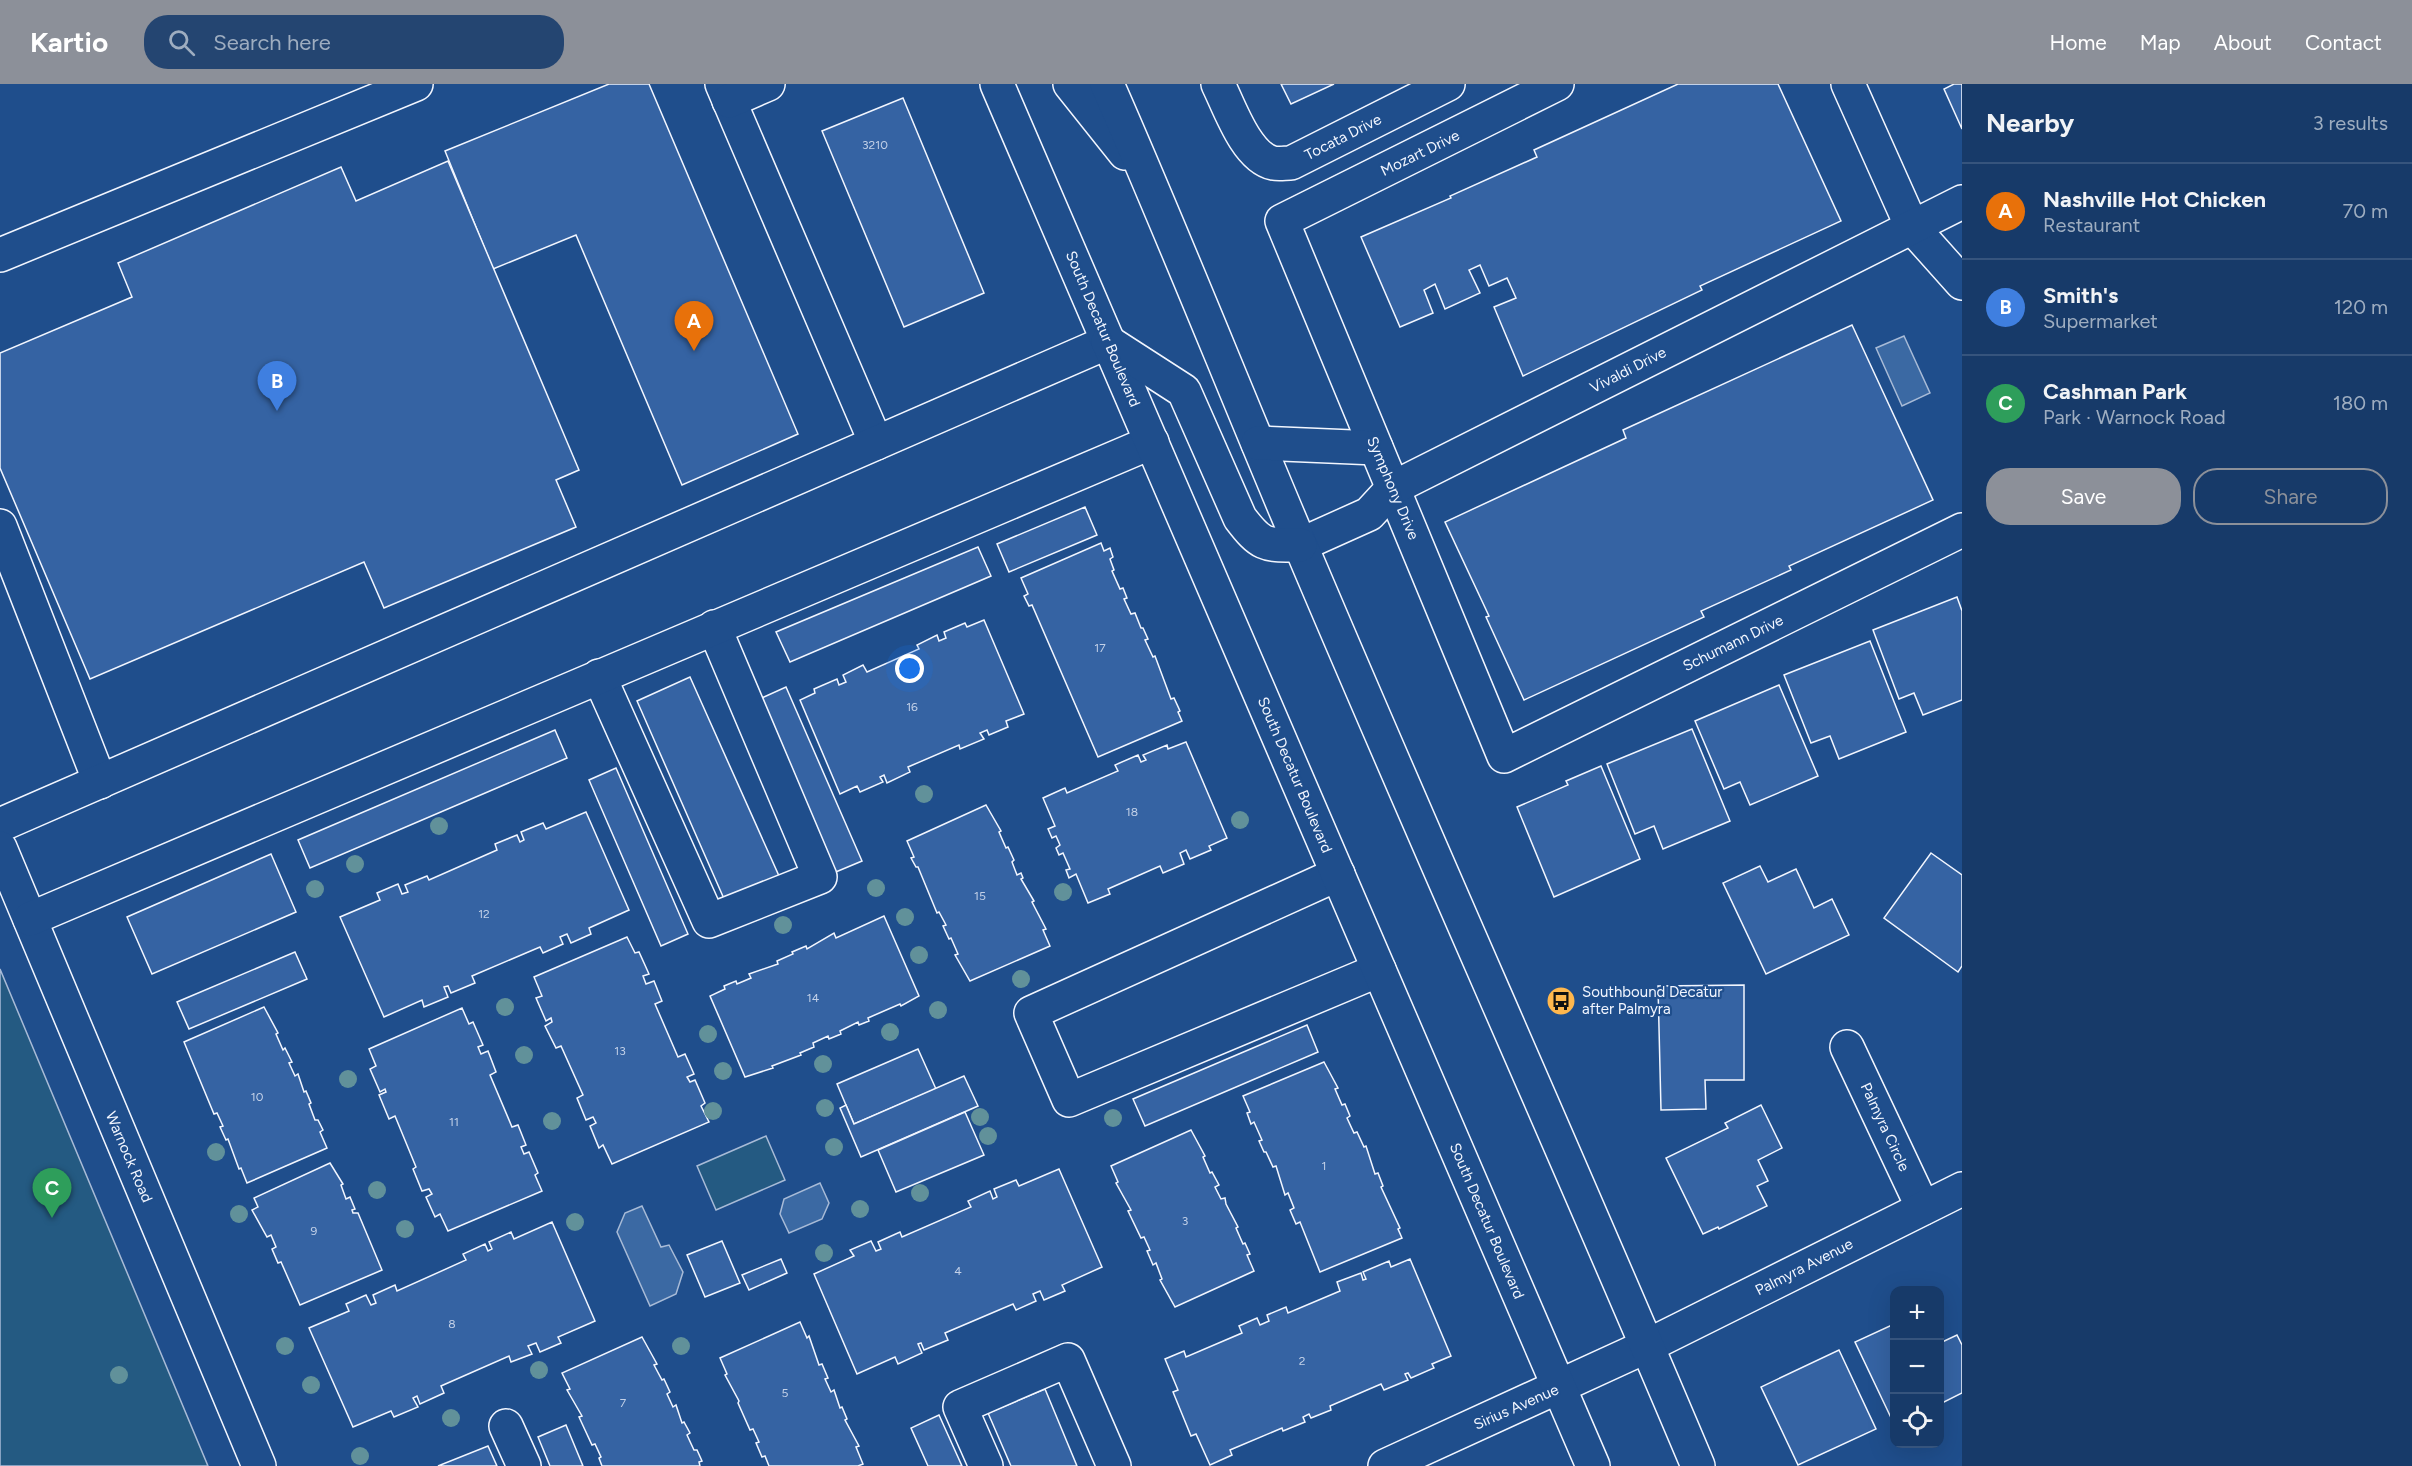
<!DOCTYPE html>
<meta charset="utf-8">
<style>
:root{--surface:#173a69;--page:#244571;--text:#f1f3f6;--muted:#9eadc0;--line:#36547d;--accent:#8c9099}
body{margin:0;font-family:Figtree,sans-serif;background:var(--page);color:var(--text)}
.controls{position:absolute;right:18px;bottom:18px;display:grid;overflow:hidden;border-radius:12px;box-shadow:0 6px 24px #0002}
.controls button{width:54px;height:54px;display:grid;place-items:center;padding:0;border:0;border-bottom:2px solid var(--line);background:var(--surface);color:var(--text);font:30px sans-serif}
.you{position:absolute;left:910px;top:585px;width:21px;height:21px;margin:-15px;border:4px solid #fff;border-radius:50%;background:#1a73e8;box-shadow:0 0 0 9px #1a73e833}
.badge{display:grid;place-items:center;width:39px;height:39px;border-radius:50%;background:var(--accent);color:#fff;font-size:20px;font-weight:700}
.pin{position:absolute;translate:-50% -50px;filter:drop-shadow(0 2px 3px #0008)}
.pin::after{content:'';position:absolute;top:32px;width:21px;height:18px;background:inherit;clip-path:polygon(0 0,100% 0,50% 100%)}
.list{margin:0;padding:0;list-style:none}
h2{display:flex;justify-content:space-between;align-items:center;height:78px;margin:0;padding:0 24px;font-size:26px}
h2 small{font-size:20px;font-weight:400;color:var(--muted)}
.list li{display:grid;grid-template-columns:39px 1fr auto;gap:18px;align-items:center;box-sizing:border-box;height:96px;padding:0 24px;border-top:2px solid var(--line)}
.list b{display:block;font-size:22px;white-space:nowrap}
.list p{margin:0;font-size:20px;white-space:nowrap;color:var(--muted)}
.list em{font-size:20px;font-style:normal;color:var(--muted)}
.actions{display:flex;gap:12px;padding:18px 24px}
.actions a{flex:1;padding:14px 0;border:2px solid var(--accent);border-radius:24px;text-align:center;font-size:21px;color:var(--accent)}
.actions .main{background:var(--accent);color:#fff}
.icon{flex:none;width:33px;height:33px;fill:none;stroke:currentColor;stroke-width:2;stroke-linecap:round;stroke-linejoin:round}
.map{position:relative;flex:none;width:1962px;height:1382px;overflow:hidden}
header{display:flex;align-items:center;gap:36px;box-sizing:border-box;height:84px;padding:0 30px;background:var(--accent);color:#fff}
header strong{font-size:28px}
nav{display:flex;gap:33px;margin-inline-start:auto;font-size:21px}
.search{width:420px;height:54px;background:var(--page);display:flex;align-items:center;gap:15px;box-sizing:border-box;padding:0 21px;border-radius:24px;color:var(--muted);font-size:22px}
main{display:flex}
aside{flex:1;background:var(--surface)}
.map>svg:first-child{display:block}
.green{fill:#245a82;stroke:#a8bbd7;stroke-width:1.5}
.water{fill:#3b69a3;stroke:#a8bbd7;stroke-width:1.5}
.building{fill:#3563a3;stroke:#f2f6ff;stroke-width:1.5}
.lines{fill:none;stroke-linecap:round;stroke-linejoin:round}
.minor-casing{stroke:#f2f6ff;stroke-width:36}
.major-casing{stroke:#f2f6ff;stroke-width:36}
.minor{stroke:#1f4e8c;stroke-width:33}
.major{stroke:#1f4e8c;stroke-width:33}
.tree{fill:#61919a}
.labels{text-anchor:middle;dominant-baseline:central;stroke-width:4.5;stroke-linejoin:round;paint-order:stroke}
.number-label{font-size:12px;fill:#c3d1e8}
.street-label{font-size:15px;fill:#f2f6ff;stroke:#1f4e8c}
.poi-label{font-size:15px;fill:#f2f6ff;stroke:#1f4e8c;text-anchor:start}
</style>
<header>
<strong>Kartio</strong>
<div class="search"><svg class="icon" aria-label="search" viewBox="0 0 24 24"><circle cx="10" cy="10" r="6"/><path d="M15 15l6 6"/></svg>Search here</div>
<nav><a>Home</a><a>Map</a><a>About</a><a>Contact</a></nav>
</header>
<main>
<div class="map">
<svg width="1962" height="1382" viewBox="0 0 1962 1382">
<rect width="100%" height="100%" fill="#1f4e8c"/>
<g class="green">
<path d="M0,885L208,1382H0Z"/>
<path d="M766,1052L785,1096L716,1126L697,1082Z"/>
</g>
<g class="water">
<path d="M1904,252L1930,309L1902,322L1876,264Z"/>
<path d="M820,1099L829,1119L822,1135L789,1149L780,1130L784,1115Z"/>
<path d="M642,1122L661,1163L669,1161L683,1188L676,1210L650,1222L617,1148L625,1129Z"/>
</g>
<g class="building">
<path d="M609,0H649L798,350L682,401L576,151L493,185L445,67Z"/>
<path d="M1281,0H1334L1291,20Z"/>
<path d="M1678,0H1778L1841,137L1700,202L1702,206L1523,292L1494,223L1516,214L1507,194L1489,202L1480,181L1469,186L1480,209L1445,225L1435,200L1424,206L1433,229L1400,243L1361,153L1451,114L1450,112L1537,73L1534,66Z"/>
<path d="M1954,0H1962V45L1944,5Z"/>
<path d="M903,14L984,209L904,243L822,47Z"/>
<path d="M448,77L579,386L556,396L576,443L384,524L364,478L90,595L0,384V269L132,213L118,179L341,83L356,117Z"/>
<path d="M1852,241L1933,416L1789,482L1791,486L1701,527L1704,533L1524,616L1486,533L1489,532L1445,438L1626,354L1623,346Z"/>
<path d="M1085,423L1097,451L1009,488L997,460Z"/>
<path d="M1101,459L1104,467L1110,464L1113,473L1110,475L1114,486L1112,487L1120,505L1123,504L1127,514L1124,515L1131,530L1135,529L1141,544H1143L1148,555L1145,556L1153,573L1155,572L1171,615L1174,614L1180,627L1178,628L1182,637L1098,673L1032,521L1029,522L1024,512L1028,510L1021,494Z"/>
<path d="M978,463L991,492L790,578L776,548Z"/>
<path d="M1957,513L1962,527V616L1923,631L1914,609L1899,615L1873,546Z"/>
<path d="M984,536L1024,630L1006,637L1008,643L989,651L987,646L980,649L984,655L960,665L959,661L908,683L910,688L887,699L884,691L880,693L883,698L860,708L857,702L840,710L800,616L815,609L814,605L837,595L839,601L846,598L843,591L863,581L867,588L919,565L917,561L937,551L939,557L946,554L944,548L965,539L967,543Z"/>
<path d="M1870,557L1906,648L1839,675L1830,652L1811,659L1784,591Z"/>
<path d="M690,593L779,792L725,817L637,617Z"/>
<path d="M1779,601L1818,692L1750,721L1740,698L1724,705L1695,637Z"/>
<path d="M786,603L862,777L831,790L755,617Z"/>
<path d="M1692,645L1730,737L1663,765L1654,742L1635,750L1607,680Z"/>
<path d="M555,646L567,674L310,784L298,756Z"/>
<path d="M1186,658L1227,754L1209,762L1211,766L1190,775L1186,766L1180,769L1184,780L1163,789L1160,782L1108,805L1110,810L1088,819L1076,790L1069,794L1066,786L1070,785L1063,769L1059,771L1056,764L1060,761L1056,752L1052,754L1048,745L1055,742L1043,714L1065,704L1067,709L1118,687L1115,681L1138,671L1141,678L1146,676L1143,671L1167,661L1168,665Z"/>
<path d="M1601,682L1640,775L1554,813L1517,723L1568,701L1566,697Z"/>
<path d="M616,684L688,850L661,862L589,696Z"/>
<path d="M986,721L1001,747L999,748L1006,764L1008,763L1014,776L1012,778L1017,791L1021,789L1023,794L1021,795L1034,817L1032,818L1046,845L1043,846L1050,862L970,897L955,871L958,870L951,854L949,855L943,842L946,841L939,828L937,829L918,783H916L911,774L914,773L907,757Z"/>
<path d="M586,728L629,826L589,844L591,850L571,859L567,850L560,853L563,860L543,869L540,863L472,892L475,899L451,909L448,902L444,903L448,913L424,923L422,916L384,933L340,833L380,816L377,809L398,800L402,810L408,808L405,801L427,792L429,796L497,766L495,760L517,751L520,758L524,756L521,748L543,739L546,745Z"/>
<path d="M1931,769L1962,791V882L1958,888L1884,834Z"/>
<path d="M271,770L296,828L152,890L127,833Z"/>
<path d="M1760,782L1768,798L1796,785L1814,824L1832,815L1849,851L1766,890L1723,799Z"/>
<path d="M884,832L919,912L901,922L900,920L868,934L869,937L859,941L858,938L840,947L841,950L829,955L828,952L813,959L814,963L800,969L801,971L772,982L773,984L745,993L710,912L725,905L724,902L736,897L737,900L751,894L749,890L778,880L777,877L793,870L792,868L806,862L807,865L834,849L836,854Z"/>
<path d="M627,853L635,869L639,868L649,890L643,892L646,900L654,897L662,917L655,920L678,973L685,970L694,990L687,993L690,998L695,996L705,1019L701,1022L709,1038L612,1080L603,1061L599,1064L590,1042L596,1039L593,1033L586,1036L577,1014L583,1011L561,962L556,964L545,942L552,938L551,934L546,937L536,914L542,912L534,893Z"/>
<path d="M295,868L307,895L189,945L177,918Z"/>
<path d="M1744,901V996H1705L1706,1025L1661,1026L1658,902Z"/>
<path d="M264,923L278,949L276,950L283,966L285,964L292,978L289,979L295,992L298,990L304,1008L306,1007L311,1019L309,1020L315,1036H318L323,1046L320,1048L327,1064L247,1099L241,1084L239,1085L228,1055L226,1056L220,1043L223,1042L217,1029L214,1030L184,958Z"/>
<path d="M462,924L469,940L473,938L483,961L478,963L481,970L488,967L496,988L490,991L512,1043L518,1041L526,1061L521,1063L524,1070L529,1068L538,1089L535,1091L542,1107L448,1147L440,1130L435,1133L426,1113L432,1110L429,1105L422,1107L413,1085L416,1083L395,1032L389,1035L379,1011L386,1008L385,1005L380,1008L370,985L376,982L369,965Z"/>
<path d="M1307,941L1318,968L1145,1042L1133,1015Z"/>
<path d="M918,965L936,1005L854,1040L837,1000Z"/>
<path d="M1324,978L1338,1004L1335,1005L1342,1021L1345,1020L1350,1032L1347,1034L1354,1049L1357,1048L1364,1063L1366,1062L1375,1090L1378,1089L1383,1102L1381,1103L1400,1144L1398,1145L1402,1154L1320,1188L1300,1138L1296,1140L1290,1126L1294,1124L1288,1109L1285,1111L1276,1082L1273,1083L1266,1068H1264L1259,1057L1262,1056L1254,1038L1251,1040L1247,1029L1250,1028L1243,1012Z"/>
<path d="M964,992L978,1022L861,1073L840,1024L846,1021L854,1040Z"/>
<path d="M1761,1021L1782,1064L1758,1076L1768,1097L1757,1102L1767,1122L1719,1145L1718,1143L1703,1150L1666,1074L1728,1044L1725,1039Z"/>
<path d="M965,1028L984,1071L896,1108L878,1066Z"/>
<path d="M1191,1046L1205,1072L1203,1073L1210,1089L1212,1088L1219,1101L1215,1103L1221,1115L1225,1114L1226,1120L1238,1143L1236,1144L1243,1160L1245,1159L1250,1170L1247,1171L1254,1187L1175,1223L1160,1196L1162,1195L1156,1179L1153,1181L1147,1167L1150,1166L1144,1153L1141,1154L1128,1127L1131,1126L1116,1099L1118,1098L1111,1082Z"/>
<path d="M330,1079L343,1100L341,1101L346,1115L350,1113L355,1125L352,1126L353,1129H358L382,1186L300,1221L281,1178L278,1179L272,1165L276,1163L271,1151L267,1153L252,1126L258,1123L254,1114Z"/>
<path d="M1059,1085L1102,1183L1062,1201L1065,1207L1044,1216L1040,1207L1033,1210L1036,1217L1016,1226L1013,1220L945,1249L948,1256L924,1266L921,1259L918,1260L922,1269L898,1280L895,1273L857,1290L814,1190L854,1172L850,1166L871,1157L876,1167L881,1165L878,1158L900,1148L902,1153L971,1123L968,1117L990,1107L993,1115L997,1113L994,1105L1016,1096L1019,1102Z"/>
<path d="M552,1138L595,1237L558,1253L561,1259L540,1268L536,1259L528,1262L532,1270L511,1278L509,1272L441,1302L444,1309L420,1320L417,1312L413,1314L418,1323L394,1333L391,1327L353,1343L309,1244L349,1227L346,1220L366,1211L371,1221L376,1219L373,1211L395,1201L397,1207L466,1176L463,1170L485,1160L488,1167L492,1165L489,1158L511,1148L514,1155Z"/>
<path d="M722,1157L740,1199L705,1213L687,1171Z"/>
<path d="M781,1175L787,1189L749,1206L742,1191Z"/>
<path d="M1410,1175L1451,1272L1432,1280L1434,1284L1411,1294L1408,1289L1405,1290L1408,1296L1384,1306L1381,1300L1330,1322L1331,1326L1311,1334L1309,1330L1303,1333L1305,1338L1283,1347L1282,1344L1230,1366L1232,1371L1210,1381L1196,1350L1191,1352L1173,1308L1178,1306L1165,1275L1184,1267L1186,1273L1242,1249L1239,1242L1257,1234L1260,1241L1269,1237L1267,1231L1286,1223L1288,1229L1340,1207L1337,1198L1361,1189L1363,1196L1366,1195L1363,1188L1389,1177L1391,1183Z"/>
<path d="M800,1238L807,1254L809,1252L819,1281L822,1280L828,1294L825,1295L831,1308L834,1306L840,1324L842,1323L847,1335L845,1336L859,1362L856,1363L863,1380L858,1382H769L765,1372L762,1373L756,1359L759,1358L753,1345L750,1346L738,1319L739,1317L725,1291L727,1290L720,1274Z"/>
<path d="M1892,1241L1894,1245V1340L1855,1258Z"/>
<path d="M1957,1251L1962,1261V1309L1940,1320V1259Z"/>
<path d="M642,1253L657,1280L654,1281L662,1296L664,1295L670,1308L667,1310L673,1323L676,1321L682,1339L684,1338L690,1349L687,1351L694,1366H697L702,1377L699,1378L700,1382H602L599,1374L601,1373L595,1360L592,1361L579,1333L582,1332L567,1306L570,1305L562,1289Z"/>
<path d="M1839,1266L1876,1345L1798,1381L1761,1303Z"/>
<path d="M1045,1305L1077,1382H1011L988,1329Z"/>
<path d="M939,1331L962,1382H928L911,1344Z"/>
<path d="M566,1341L583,1382H550L538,1353Z"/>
<path d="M488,1362L497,1382H438Z"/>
</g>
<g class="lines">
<g class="minor-casing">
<g id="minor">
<path d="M722,0L876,359"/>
<path d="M1218,0C1229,22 1246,73 1273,79C1279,80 1285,79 1291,79L1448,0"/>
<path d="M1557,0L1282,137L1504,672L1962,446"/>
<path d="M1848,0L1912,143L1962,199"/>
<path d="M729,17L768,0"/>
<path d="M0,171L416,0"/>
<path d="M0,442L100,698"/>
<path d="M1300,461L1369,430L1393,404L1962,118"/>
<path d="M599,592L709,837L820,793L714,543"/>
<path d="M0,741L1108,258"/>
<path d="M0,764L259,1382"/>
<path d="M1338,790L1031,929L1069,1016L1379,886"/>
<path d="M30,835L1152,358"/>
<path d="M1847,963L1923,1124"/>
<path d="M506,1342L524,1382"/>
<path d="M986,1382L960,1323L1068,1276L1114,1382"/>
<path d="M1385,1382L1647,1262L1962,1105"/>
</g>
</g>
<g class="major-casing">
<g id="major">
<path d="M997,0L1593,1382"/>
<path d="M1070,0L1125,69"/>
<path d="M1107,0C1174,152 1235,307 1300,460C1430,768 1568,1073 1698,1382"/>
<path d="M1108,258L1184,307L1240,434C1262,463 1266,461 1300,461"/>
<path d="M1258,359L1376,364"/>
</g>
</g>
<use href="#minor" class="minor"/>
<use href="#major" class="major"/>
</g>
<g class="tree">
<circle cx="924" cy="710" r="9"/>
<circle cx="1240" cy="736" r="9"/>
<circle cx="439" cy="742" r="9"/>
<circle cx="355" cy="780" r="9"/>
<circle cx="876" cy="804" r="9"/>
<circle cx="315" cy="805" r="9"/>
<circle cx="1063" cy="808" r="9"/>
<circle cx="905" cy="833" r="9"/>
<circle cx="783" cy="841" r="9"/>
<circle cx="919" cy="871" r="9"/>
<circle cx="1021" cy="895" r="9"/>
<circle cx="505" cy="923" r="9"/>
<circle cx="938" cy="926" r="9"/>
<circle cx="890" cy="948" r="9"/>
<circle cx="708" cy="950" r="9"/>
<circle cx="524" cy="971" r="9"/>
<circle cx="823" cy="980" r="9"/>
<circle cx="723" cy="987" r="9"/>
<circle cx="348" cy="995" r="9"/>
<circle cx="825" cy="1024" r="9"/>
<circle cx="713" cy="1027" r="9"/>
<circle cx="980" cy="1033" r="9"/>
<circle cx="1113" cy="1034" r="9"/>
<circle cx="552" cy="1037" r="9"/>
<circle cx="988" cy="1052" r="9"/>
<circle cx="834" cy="1063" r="9"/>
<circle cx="216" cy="1068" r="9"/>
<circle cx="377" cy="1106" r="9"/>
<circle cx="920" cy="1109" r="9"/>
<circle cx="860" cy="1125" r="9"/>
<circle cx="239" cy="1130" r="9"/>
<circle cx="575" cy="1138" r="9"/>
<circle cx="405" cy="1145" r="9"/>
<circle cx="824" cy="1169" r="9"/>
<circle cx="285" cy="1262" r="9"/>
<circle cx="681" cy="1262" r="9"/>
<circle cx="539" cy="1286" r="9"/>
<circle cx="119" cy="1291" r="9"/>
<circle cx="311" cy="1301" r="9"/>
<circle cx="451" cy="1334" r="9"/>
<circle cx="360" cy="1372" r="9"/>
</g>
<defs>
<g id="bus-disc" transform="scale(1.5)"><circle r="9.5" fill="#ffb74d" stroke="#1f4e8c"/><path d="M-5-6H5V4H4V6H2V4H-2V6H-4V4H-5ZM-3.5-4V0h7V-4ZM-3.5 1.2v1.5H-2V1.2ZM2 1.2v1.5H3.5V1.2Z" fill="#111"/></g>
</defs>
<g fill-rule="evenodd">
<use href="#bus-disc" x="1561" y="917"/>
</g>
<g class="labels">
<g class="number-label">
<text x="875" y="61">3210</text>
<text x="1100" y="564">17</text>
<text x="912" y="623">16</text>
<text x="1132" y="728">18</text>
<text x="980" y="812">15</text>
<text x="484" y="830">12</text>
<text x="813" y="914">14</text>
<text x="620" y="967">13</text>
<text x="257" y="1013">10</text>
<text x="454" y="1038">11</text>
<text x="1324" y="1082">1</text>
<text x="1185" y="1137">3</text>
<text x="314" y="1147">9</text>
<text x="958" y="1187">4</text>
<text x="452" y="1240">8</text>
<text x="1302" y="1277">2</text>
<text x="785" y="1309">5</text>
<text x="623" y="1319">7</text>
</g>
<g class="street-label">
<text transform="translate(1343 53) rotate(-27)">Tocata Drive</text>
<text transform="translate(1420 69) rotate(-26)">Mozart Drive</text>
<text transform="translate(1103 245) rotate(67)">South Decatur Boulevard</text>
<text transform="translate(1628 286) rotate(-27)">Vivaldi Drive</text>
<text transform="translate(1393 404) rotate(67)">Symphony Drive</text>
<text transform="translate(1733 559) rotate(-26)">Schumann Drive</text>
<text transform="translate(1295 691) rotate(67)">South Decatur Boulevard</text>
<text transform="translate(1885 1043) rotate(65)">Palmyra Circle</text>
<text transform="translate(129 1073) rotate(67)">Warnock Road</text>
<text transform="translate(1487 1137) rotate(67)">South Decatur Boulevard</text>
<text transform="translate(1804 1183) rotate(-27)">Palmyra Avenue</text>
<text transform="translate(1516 1323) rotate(-24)">Sirius Avenue</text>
</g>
<g class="poi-label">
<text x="1582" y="908">Southbound Decatur<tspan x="1582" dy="17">after Palmyra</tspan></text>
</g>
</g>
</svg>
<div class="controls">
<button>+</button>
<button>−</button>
<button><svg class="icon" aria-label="locate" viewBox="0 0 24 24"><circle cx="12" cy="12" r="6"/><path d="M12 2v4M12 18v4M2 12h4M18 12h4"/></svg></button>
</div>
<div class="you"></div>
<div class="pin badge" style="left:694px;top:267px;background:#e8710a">A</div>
<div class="pin badge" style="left:277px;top:327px;background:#3f7fe0">B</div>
<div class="pin badge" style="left:52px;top:1134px;background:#2e9e5b">C</div>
</div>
<aside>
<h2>Nearby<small>3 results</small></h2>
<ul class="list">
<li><span class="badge" style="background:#e8710a">A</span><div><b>Nashville Hot Chicken</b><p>Restaurant</p></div><em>70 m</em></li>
<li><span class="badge" style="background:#3f7fe0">B</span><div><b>Smith's</b><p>Supermarket</p></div><em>120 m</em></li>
<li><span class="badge" style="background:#2e9e5b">C</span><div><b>Cashman Park</b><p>Park · Warnock Road</p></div><em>180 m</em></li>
</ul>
<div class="actions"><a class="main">Save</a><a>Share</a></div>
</aside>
</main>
